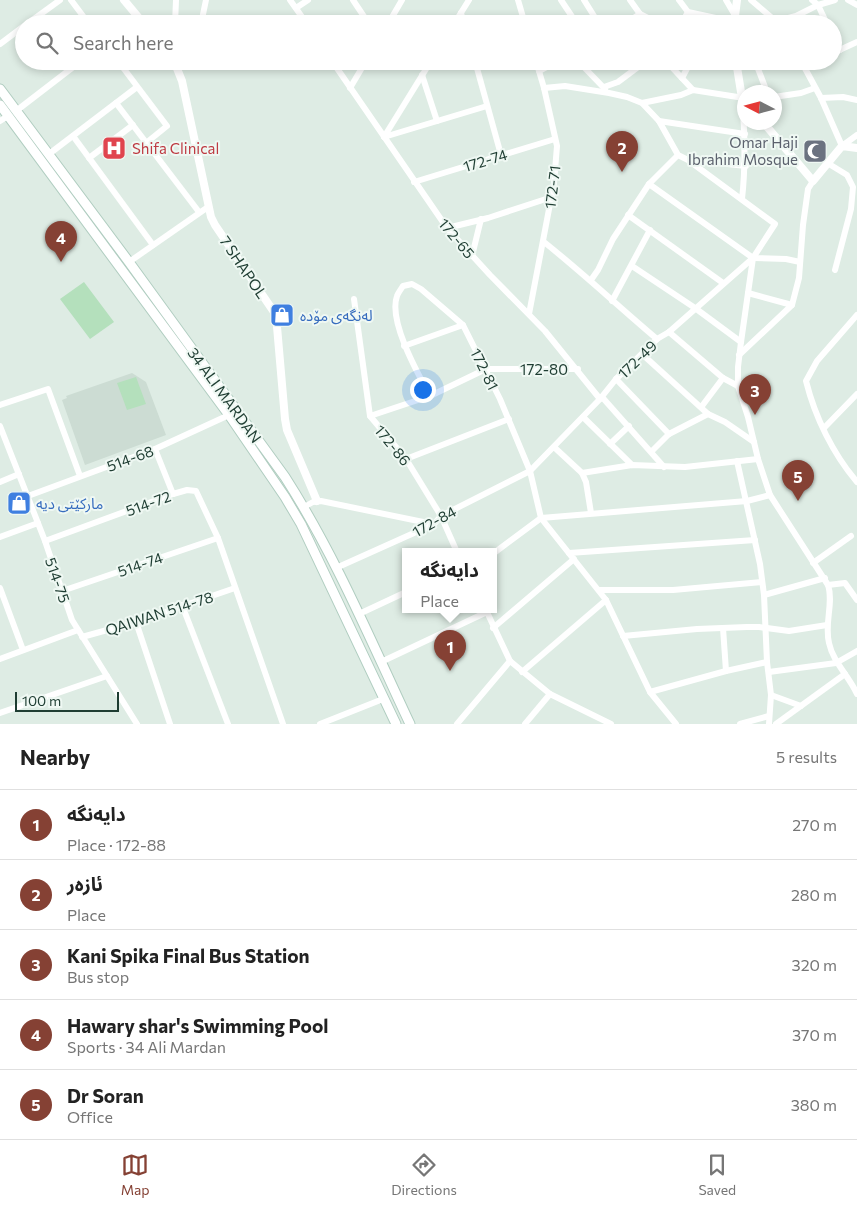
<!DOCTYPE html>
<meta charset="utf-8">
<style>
:root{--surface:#fff;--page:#f2f2f2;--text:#222;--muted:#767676;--line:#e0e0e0;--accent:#854134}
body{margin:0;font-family:Commissioner,"Noto Sans Arabic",sans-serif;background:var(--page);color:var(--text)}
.compass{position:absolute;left:737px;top:85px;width:45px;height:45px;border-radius:50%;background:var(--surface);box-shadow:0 2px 8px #0003;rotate:276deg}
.scale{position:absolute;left:15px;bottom:12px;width:104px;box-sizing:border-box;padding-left:5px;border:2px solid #1e3d32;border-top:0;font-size:14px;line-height:18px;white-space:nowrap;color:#1e3d32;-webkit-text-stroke:4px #eff8f3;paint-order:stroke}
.you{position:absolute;left:422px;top:389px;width:18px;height:18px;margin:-12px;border:4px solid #fff;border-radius:50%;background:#1a73e8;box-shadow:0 0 0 8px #1a73e833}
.badge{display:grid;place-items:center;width:32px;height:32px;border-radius:50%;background:var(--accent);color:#fff;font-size:16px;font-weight:700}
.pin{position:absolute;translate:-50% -41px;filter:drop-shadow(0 1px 2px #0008)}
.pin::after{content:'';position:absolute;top:26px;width:18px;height:15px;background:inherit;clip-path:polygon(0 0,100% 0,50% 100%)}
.popup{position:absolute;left:402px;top:548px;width:95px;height:65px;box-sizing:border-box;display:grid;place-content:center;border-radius:0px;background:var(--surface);filter:drop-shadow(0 1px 4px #0005);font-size:16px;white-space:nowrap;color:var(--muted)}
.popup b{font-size:19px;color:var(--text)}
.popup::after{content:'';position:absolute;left:50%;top:100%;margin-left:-10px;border:10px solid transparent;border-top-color:var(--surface)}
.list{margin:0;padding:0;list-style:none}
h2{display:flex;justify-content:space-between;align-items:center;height:65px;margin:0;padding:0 20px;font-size:21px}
h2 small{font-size:16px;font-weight:400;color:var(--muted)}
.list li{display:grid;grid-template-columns:32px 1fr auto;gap:15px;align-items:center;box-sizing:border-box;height:70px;padding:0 20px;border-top:1px solid var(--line)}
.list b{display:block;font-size:19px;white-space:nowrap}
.list p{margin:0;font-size:16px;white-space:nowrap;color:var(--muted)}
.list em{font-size:16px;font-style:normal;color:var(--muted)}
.icon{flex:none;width:28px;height:28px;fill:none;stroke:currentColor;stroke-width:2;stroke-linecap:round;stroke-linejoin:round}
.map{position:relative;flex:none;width:857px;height:724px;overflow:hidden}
.search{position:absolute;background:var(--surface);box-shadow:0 2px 8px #0003;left:15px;right:15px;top:15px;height:55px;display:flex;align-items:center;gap:12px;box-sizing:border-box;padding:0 18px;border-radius:28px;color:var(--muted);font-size:19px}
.sheet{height:415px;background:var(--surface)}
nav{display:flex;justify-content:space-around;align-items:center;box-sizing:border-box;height:70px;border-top:1px solid var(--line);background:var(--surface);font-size:14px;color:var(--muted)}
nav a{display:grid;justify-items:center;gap:2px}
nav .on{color:var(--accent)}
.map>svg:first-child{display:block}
.built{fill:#ccdcd3}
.green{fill:#b4e0bc}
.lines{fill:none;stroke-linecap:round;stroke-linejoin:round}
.secondary-casing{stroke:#b0cdc0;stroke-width:11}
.minor{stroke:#fff;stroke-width:6}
.tertiary{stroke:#fff;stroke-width:8}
.secondary{stroke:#fff;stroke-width:9}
.labels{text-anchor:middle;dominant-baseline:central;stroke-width:4;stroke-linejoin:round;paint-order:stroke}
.worship-label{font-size:15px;fill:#5b616d;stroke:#eff8f3;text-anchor:end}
.health-label{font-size:15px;fill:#be3a42;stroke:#eff8f3;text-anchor:start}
.street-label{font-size:15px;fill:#1e3d32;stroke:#eff8f3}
.shop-label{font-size:15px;fill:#366cbe;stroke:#eff8f3;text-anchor:start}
</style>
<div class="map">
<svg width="857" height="724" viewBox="0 0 857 724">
<rect width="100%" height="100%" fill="#deece4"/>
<path class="built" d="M132,373L146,382L166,435L85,465L62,400L67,398L66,396Z"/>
<g class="green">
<path d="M84,282L114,322L90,339L60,299Z"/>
<path d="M136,377L146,404L127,410L117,383Z"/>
</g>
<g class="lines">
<g class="secondary-casing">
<g id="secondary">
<path d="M0,89L129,262L285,477C335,555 371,641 410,724"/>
<path d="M0,105L229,415L285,497L301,524L396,724"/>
</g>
</g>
<g class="minor">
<path d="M71,0L89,24"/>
<path d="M290,0L307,24"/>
<path d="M353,0L369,24"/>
<path d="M518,0L525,24"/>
<path d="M561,0L577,24"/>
<path d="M584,0L599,24"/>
<path d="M630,0L640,14L643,24"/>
<path d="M679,0L688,12L734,22"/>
<path d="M726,0L740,24"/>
<path d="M751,0L778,23"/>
<path d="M812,0L818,5L827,24"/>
<path d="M848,0L857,5"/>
<path d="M296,8L308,0"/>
<path d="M461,13L464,24"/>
<path d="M640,14L660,24"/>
<path d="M27,24L60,0"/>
<path d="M175,24L176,0"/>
<path d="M201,24L206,0"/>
<path d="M388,24L402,0"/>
<path d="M454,24L469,0"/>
<path d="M624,24L640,14"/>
<path d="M681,24L688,12"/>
<path d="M748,24L777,21L796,16L818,5L835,0"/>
<path d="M833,37L840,50"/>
<path d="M0,44L24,26"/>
<path d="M833,53L857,42"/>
<path d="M118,61L167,126L146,143"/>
<path d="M332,61L447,228L490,275L545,331L600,399"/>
<path d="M475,61L501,155"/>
<path d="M578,61L605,89"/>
<path d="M666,61L693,90"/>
<path d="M729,61L736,67"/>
<path d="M755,61L767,92"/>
<path d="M801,61L821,98L842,146L857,135"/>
<path d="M804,67L816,61"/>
<path d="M539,71L558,61"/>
<path d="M422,75L437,121"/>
<path d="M682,78L691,61"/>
<path d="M604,87L618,82L646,61"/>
<path d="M350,88L366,61"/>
<path d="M544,88L565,86L609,93L627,97L642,103L659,121L678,155L688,160L775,224L753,258L741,342L738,367V386L748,417L758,459L770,495L828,585C834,603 824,623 829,643C833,662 849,676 857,694"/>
<path d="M774,97L801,93L815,88"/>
<path d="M742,98C745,133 746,164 742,199"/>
<path d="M821,98L843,97L857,100"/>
<path d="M116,103L199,212"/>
<path d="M642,103L681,95L693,90L744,98"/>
<path d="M16,111L81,61"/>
<path d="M0,121L8,116"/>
<path d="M659,121L745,134"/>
<path d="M73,136L153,245"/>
<path d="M384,137L487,106"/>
<path d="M384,137L431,61"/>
<path d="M49,154L137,87"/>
<path d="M89,158L133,125"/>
<path d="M690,160L746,166"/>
<path d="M829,164L847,175L853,187L851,209L835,270"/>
<path d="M414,182L555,139"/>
<path d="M649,184L753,258L786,259L800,262"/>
<path d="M628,215L723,283"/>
<path d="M447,228L488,218L552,197"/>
<path d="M544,242C583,273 619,307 657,339"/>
<path d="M472,256L481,219"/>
<path d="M129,262L208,207"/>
<path d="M632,266L695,308L741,342"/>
<path d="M591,280L598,270L613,239L649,184L678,155"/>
<path d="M748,293L792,305"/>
<path d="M354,299L370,416L406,459L441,516L457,552"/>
<path d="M612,301L650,230"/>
<path d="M529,314L554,183L557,146L544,88L536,61"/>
<path d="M857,315L817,361L806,381C815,417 833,454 857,482"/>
<path d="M669,332L723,378L738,386"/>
<path d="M404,346L463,325"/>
<path d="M642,354L708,414L725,422L754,442"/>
<path d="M739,355L792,305L799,278L803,225L808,189L813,181"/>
<path d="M616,379L669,434"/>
<path d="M430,396C418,374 388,321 397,296C398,293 401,289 403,286L412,284L421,289L463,325L500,399L530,471L541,518L606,600L650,692L676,724"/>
<path d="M602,397L664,467"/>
<path d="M0,405L48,389L80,476"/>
<path d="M702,406L723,378"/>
<path d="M370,416L430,396L486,369H578"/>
<path d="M583,417L632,465"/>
<path d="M0,426L45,541L72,620L137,724"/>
<path d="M824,428L857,394"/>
<path d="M610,444L629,426"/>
<path d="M554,447L582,473L586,482L591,513"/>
<path d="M155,449L173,494"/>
<path d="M652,451L669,434L708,414"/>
<path d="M406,459L509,419"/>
<path d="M737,461L760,564L764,595L767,662L771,695L769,724"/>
<path d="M582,473L632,465L685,467L758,459"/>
<path d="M0,482L19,474"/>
<path d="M28,496L155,449L229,415"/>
<path d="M304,507L313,502L321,501L433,524"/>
<path d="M0,537L38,523"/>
<path d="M45,541L173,494L187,490L196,491L218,538L283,724"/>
<path d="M494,553L541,518L747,501L770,495"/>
<path d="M569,553L755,540"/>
<path d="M813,563L851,536"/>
<path d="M336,568L434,524L441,516L530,471L600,399L616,379L657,339L669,332L753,258"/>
<path d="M828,585L845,583L857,600"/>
<path d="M0,588L23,650"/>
<path d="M599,590H673L762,582"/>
<path d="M62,591L218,538"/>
<path d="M764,595L825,578"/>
<path d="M182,605L228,724"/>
<path d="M486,610L510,661L550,694L611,724"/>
<path d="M359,614L406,592"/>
<path d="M136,622L170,724"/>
<path d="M493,628L574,559"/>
<path d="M623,636L697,629L747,627H759L789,631L827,625"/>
<path d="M82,637L136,622L235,588"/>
<path d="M0,659L78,630"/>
<path d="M381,662L487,612"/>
<path d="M726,671L767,662"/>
<path d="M522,672L606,600"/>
<path d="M769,672L836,663L857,651"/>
<path d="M650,692L726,671L723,628"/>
<path d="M771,695L801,706"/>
<path d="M0,713L107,676"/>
<path d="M320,724L383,699"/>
<path d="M457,724L510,661"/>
<path d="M525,724L550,694"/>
<path d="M740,724L769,716"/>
<path d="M776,724L845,674"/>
</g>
<g class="tertiary">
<path d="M124,0L144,24"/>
<path d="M734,24L737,0"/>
<path d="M174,61L182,81L211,217L215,225L276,315L285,419L287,430L317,501"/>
<path d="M736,61L742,98L744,101"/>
<path d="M763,122L813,181L842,146L857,148"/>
</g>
<use href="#secondary" class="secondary"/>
</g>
<defs>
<g id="hospital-square" transform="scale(1.25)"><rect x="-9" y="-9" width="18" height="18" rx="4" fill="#e0444e" stroke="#eff8f3"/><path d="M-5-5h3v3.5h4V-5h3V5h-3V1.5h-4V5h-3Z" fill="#fff"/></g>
<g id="mosque-square" transform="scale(1.25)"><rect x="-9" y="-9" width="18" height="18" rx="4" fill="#6b7280" stroke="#eff8f3"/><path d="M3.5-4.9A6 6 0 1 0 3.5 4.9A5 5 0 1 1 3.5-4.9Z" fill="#fff"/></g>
<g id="shop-square" transform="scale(1.25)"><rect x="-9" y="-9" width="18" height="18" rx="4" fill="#3f7fe0" stroke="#eff8f3"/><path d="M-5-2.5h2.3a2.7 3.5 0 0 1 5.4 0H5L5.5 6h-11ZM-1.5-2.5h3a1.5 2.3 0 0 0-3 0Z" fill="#fff"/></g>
</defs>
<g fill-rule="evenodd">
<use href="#hospital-square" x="114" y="148"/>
<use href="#mosque-square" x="815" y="151"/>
<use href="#shop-square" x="282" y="315"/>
<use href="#shop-square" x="19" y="503"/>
</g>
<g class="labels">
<g class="worship-label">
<text x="798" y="142">Omar Haji<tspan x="798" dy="17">Ibrahim Mosque</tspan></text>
</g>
<g class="health-label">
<text x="132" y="148">Shifa Clinical</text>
</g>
<g class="street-label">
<text transform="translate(485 160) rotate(-17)">172-74</text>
<text transform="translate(552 187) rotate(-83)">172-71</text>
<text transform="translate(457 238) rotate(50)">172-65</text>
<text transform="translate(244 267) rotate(56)">7 SHAPOL</text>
<text transform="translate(637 359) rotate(-44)">172-49</text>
<text transform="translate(485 369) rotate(64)">172-81</text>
<text x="544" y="369">172-80</text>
<text transform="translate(225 395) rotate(54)">34 ALI MARDAN</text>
<text transform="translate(393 445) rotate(51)">172-86</text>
<text transform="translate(130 458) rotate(-20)">514-68</text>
<text transform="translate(148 503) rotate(-20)">514-72</text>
<text transform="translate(434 521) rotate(-29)">172-84</text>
<text transform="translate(140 564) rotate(-19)">514-74</text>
<text transform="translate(58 580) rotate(71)">514-75</text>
<text transform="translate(159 613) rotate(-18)">QAIWAN 514-78</text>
</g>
<g class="shop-label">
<text x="300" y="315">لەنگەی مۆدە</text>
<text x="36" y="503">مارکێتی دیە</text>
</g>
</g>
</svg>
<svg class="compass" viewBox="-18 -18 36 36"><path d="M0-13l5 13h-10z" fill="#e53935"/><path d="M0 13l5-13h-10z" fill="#767676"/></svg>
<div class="scale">100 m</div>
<div class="you"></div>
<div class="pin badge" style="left:450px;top:671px">1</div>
<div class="popup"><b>دایەنگە</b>Place</div>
<div class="pin badge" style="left:622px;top:172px">2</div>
<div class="pin badge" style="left:755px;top:415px">3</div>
<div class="pin badge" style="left:61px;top:262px">4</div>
<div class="pin badge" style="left:798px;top:501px">5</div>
<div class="search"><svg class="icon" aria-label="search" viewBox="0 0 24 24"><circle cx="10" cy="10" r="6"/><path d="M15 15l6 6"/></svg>Search here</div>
</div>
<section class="sheet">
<h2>Nearby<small>5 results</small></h2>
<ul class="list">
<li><span class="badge">1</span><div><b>دایەنگە</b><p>Place · 172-88</p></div><em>270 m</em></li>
<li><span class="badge">2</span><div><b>ئازەر</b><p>Place</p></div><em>280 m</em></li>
<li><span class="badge">3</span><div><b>Kani Spika Final Bus Station</b><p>Bus stop</p></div><em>320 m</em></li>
<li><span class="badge">4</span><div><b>Hawary shar's Swimming Pool</b><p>Sports · 34 Ali Mardan</p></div><em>370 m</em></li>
<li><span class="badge">5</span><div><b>Dr Soran</b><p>Office</p></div><em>380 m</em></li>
</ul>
</section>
<nav>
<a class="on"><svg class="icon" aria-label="map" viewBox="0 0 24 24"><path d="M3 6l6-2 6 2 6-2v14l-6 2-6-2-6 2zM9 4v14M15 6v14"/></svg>Map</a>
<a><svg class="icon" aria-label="directions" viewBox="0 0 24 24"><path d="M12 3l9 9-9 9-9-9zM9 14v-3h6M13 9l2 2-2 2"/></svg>Directions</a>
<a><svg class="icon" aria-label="saved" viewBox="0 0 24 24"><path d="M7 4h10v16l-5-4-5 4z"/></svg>Saved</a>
</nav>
